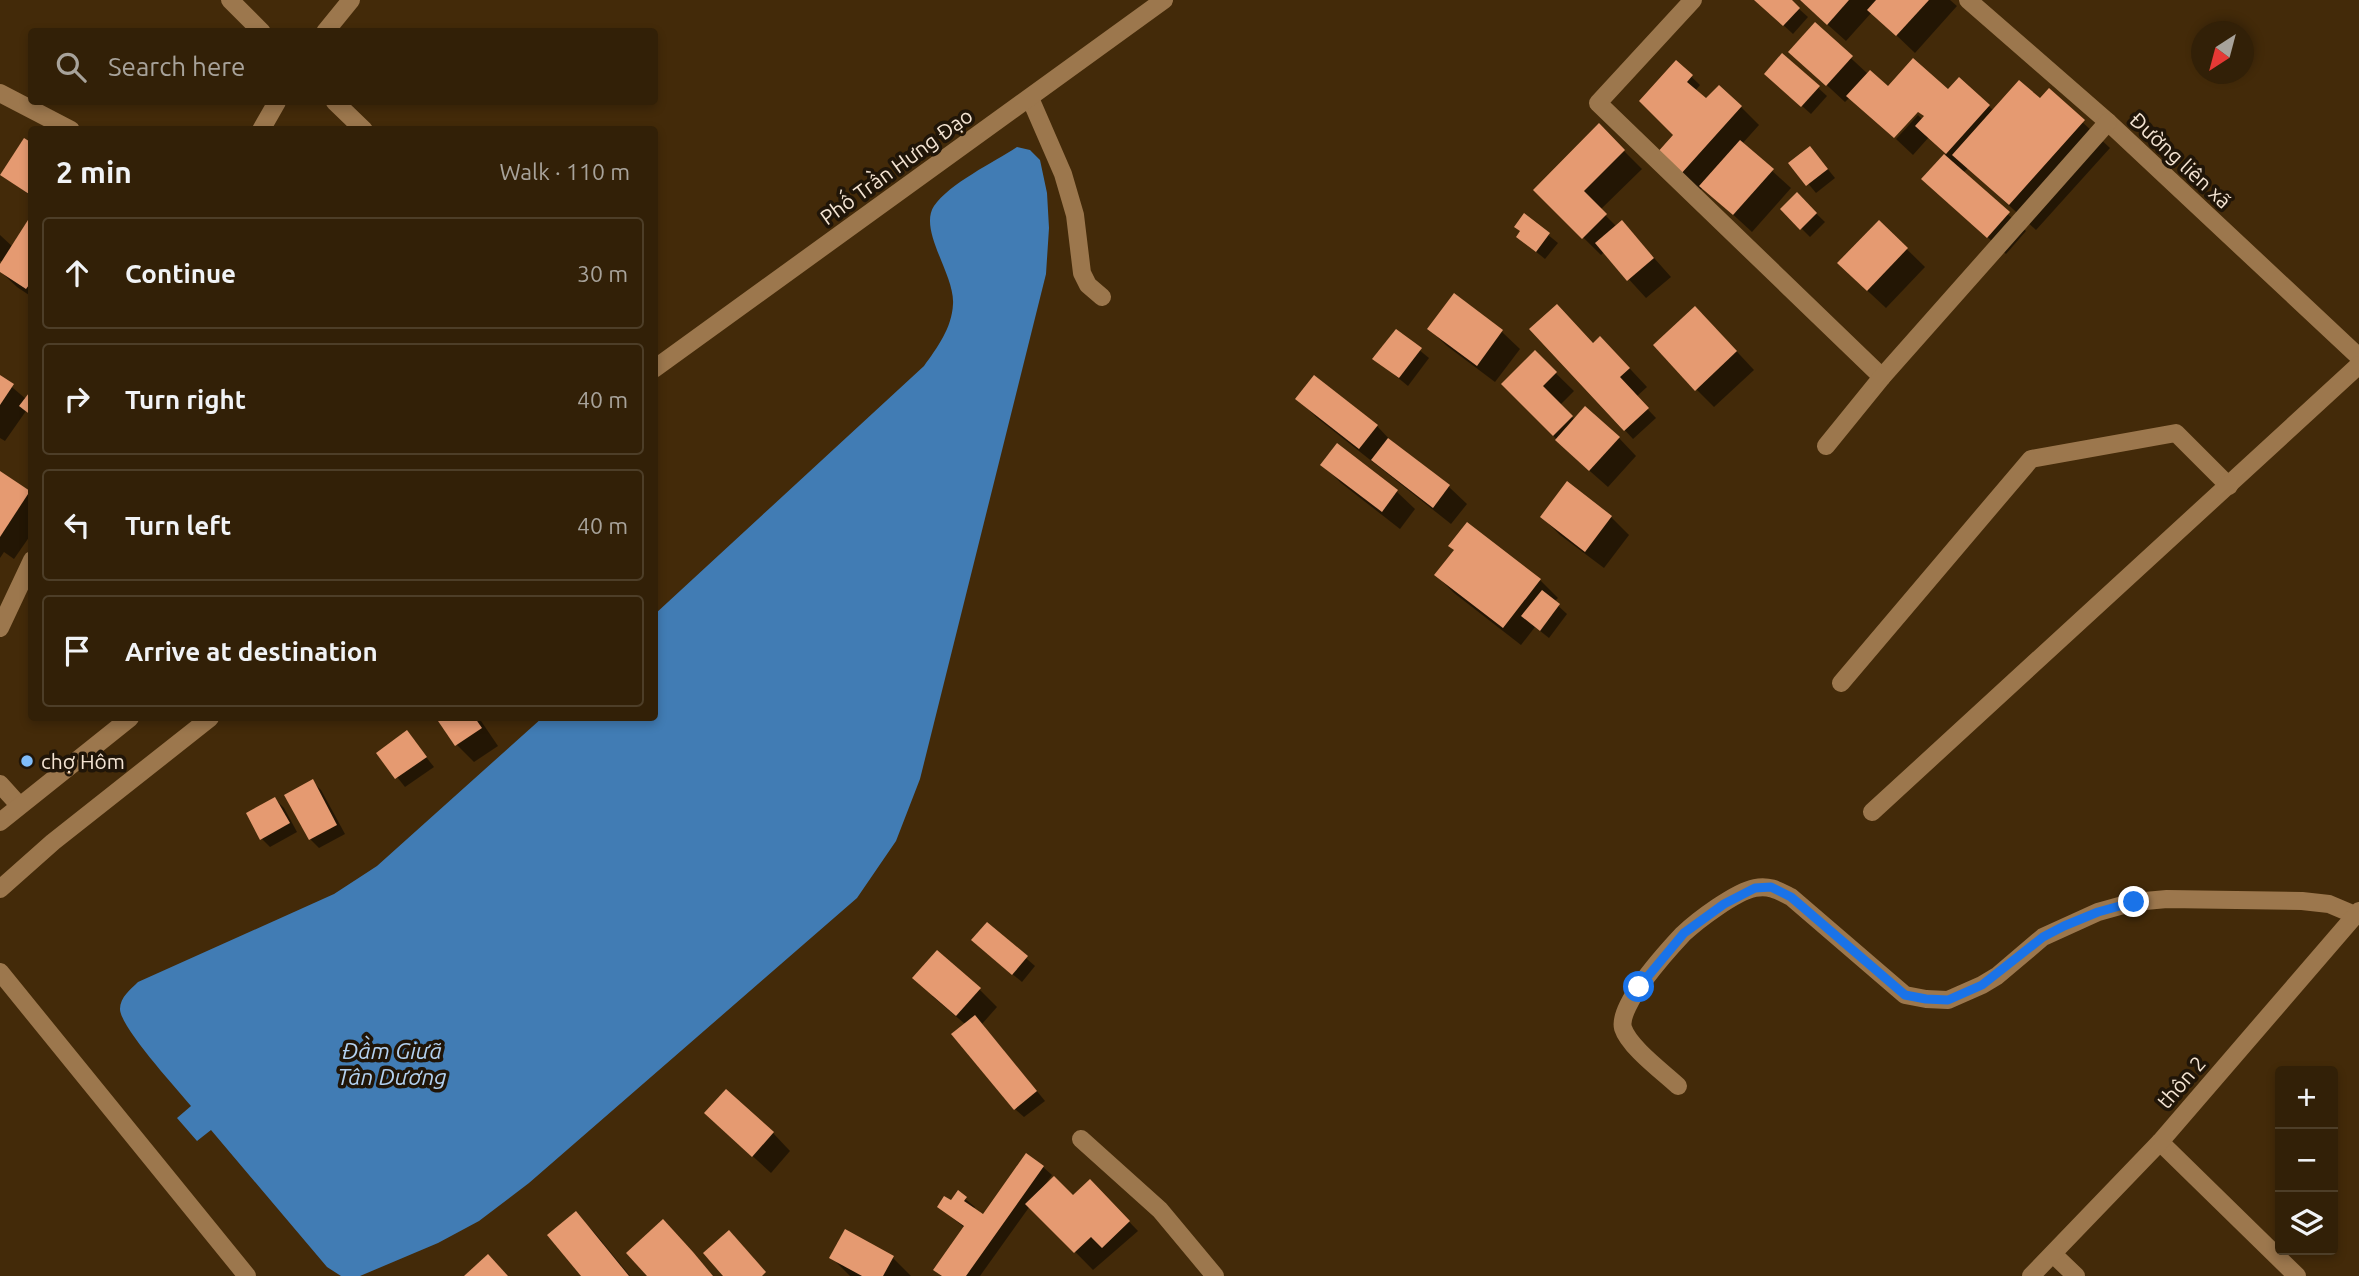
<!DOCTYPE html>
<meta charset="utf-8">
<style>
:root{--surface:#322007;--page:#3a2811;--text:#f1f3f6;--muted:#a8a39b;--line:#4d3e28}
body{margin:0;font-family:Ubuntu,sans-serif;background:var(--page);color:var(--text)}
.controls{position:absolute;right:21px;bottom:21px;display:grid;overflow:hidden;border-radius:7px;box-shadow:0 4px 10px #0003}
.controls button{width:63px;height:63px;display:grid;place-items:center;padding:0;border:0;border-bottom:2px solid var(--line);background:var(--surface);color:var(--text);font:35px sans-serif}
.compass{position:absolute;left:2191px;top:21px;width:63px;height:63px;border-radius:50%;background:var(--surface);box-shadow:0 4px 10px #0003;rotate:216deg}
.stop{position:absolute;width:21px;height:21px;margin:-16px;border:5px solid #1a73e8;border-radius:50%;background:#fff}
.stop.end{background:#1a73e8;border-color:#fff;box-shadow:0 2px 7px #0008}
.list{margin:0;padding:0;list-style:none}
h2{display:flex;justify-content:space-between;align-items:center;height:91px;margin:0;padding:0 28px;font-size:30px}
h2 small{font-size:23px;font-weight:400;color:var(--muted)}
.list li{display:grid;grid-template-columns:46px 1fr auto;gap:21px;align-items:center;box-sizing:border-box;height:112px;margin:0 14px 14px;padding:0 14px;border:2px solid var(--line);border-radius:7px}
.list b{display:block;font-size:26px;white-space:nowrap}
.list em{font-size:23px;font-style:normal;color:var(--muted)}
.icon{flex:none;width:38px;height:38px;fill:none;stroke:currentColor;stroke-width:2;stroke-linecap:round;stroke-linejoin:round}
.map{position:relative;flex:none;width:2359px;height:1276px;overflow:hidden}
.search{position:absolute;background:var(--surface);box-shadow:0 4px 10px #0003;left:28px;top:28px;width:630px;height:77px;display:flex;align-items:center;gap:18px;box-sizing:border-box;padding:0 24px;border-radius:7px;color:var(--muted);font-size:26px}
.panel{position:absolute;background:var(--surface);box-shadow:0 4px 10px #0003;left:28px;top:126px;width:630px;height:595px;border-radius:7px}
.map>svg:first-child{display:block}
.water{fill:#417cb4}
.shadow{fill:#0007}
.building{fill:#e59a71}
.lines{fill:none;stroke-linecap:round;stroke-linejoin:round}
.minor{stroke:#9c774d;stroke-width:18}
.route{stroke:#1a73e8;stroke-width:9}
.poi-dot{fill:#80bdfa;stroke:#201508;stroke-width:2.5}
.labels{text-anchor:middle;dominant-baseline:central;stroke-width:7;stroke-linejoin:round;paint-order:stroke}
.street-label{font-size:21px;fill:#f4e4d3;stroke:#201508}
.poi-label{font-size:21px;fill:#f4e4d3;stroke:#201508;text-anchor:start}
.water-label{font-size:23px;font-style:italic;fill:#b3d1f0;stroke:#201508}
</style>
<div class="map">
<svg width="2359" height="1276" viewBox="0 0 2359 1276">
<rect width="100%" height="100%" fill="#432a09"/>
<path class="water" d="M1017,147L1030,150L1040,160L1047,193L1049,228L1046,274L920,779L896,841L857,898L529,1183L479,1221L438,1243L360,1276H341L327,1267L211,1130L197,1141L177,1118L191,1106C177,1089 120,1027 120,1009C120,997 131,989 138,982L334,894L377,866L542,718H654L655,614L924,366C937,348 952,328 953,304C955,275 918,230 934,206C949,184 994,162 1017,147Z"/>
<g class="shadow">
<path d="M1756,0H1789L1808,17L1793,34Z"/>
<path d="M1800,0H1950L1957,6L1915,53L1872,12L1846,41Z"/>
<path d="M1815,25L1868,74L1870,72L1910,108L1912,105L1891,85L1913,60L1948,92L1959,79L1994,111L2020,82L2040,100L2049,91L2110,148L2036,230L1968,168L1963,173L2026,231L2006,254L1924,179L1946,154L1929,137L1913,155L1896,139L1918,115L1923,120L1926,117L1914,106L1912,108L1915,112L1893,137L1850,97L1845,102L1791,52Z"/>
<path d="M1782,55L1827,96L1811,114L1775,82Z"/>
<path d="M1676,62L1700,85L1695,91L1706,101L1741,107L1759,125L1742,144L1791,188L1752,232L1703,187L1699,192L1677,171Z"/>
<path d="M1599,126L1642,169L1600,210L1617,227L1622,222L1671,277L1646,298L1604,252L1601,255L1535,190Z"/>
<path d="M32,145V197L2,174Z"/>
<path d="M1818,157L1835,178L1816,193L1791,163Z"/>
<path d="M1797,195L1825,222L1810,237L1782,209Z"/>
<path d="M1525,216L1558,243L1545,259L1518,237L1522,232Z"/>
<path d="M1879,222L1925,267L1886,308L1857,281Z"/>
<path d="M32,224V297L17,287L0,271L4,262L0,261V235L13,247Z"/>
<path d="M1454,296L1502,332L1520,349L1495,382L1447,346L1429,329Z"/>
<path d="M1713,326L1754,370L1714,407L1696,389Z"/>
<path d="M1532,329L1594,345L1618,356L1647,387L1636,397L1656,418L1633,439Z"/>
<path d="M1396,331L1429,358L1408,386L1375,359Z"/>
<path d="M1535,353L1574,391L1560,405L1575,420L1619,438L1636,456L1608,487L1575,458L1503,384Z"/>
<path d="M0,377L26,399L32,391V416L26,411L5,441L0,438Z"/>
<path d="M1298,399L1377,426L1394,444L1449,487L1467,504L1451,524L1316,417Z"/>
<path d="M1337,446L1397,492L1415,509L1400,529L1341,483L1323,465Z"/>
<path d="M0,473L32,495V533L14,559L4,552L0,558Z"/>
<path d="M1567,484L1611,517L1629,535L1604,568L1560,535L1542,517Z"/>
<path d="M1436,575L1540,580L1558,598L1554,602L1567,614L1549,638L1535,627L1521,645L1454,593Z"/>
<path d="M438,718H479L498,746L474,762L457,745Z"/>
<path d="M407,733L434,767L405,787L378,753Z"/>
<path d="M312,781L321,790L345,834L319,848L310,839Z"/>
<path d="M275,799L284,808L297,832L270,847L262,839Z"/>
<path d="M987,924L1035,966L1022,982L982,949Z"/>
<path d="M979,989L997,1007L982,1024L1045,1101L1024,1117L1015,1109L965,1024L932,996Z"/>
<path d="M724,1130L773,1133L790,1151L771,1173Z"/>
<path d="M1043,1167L1052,1175L1044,1186L1073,1198L1090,1181L1138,1231L1093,1270L1030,1206L980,1276H942L965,1228L939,1207L952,1203L958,1193L975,1207L973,1210L983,1217Z"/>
<path d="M576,1214L594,1232L630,1276H583Z"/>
<path d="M831,1257L893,1258L911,1276H850Z"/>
</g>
<g class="building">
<path d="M1754,0H1792L1800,8L1783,26Z"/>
<path d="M1800,0H1849L1827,25Z"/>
<path d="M1876,0H1929L1896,36L1867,10Z"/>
<path d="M1815,22L1853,56L1826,86L1788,52Z"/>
<path d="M1782,53L1820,86L1801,107L1764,74Z"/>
<path d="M1913,58L1948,89L1959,77L1990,105L1946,154L1915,126L1924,116L1918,112L1894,138L1846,96L1870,70L1888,86Z"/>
<path d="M1676,60L1693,75L1687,82L1706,98L1719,85L1742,106L1680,175L1656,154L1673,135L1639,101Z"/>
<path d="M2019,80L2040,98L2049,88L2085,120L2009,205L1952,155Z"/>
<path d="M1599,123L1625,150L1584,191L1607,214L1582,239L1533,190Z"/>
<path d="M24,138L32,143V196L0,175Z"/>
<path d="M1740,140L1774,169L1733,215L1699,186Z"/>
<path d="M1810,146L1828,169L1806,186L1788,163Z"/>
<path d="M1944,154L2010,212L1987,238L1921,179Z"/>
<path d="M1797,192L1817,213L1800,230L1780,209Z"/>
<path d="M1524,213L1550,233L1536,252L1516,237L1520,231L1514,227Z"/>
<path d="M28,220L32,222V281L26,289L0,272V264Z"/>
<path d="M1622,220L1654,258L1627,281L1595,243Z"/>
<path d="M1879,220L1908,248L1867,291L1837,263Z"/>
<path d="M1454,293L1503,330L1477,366L1427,329Z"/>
<path d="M1557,304L1593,343L1600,336L1630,368L1620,377L1649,408L1624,431L1529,329Z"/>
<path d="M1695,306L1737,351L1695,391L1653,345Z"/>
<path d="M1396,329L1422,348L1399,378L1372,359Z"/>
<path d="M1535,350L1557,372L1543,386L1573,416L1553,436L1501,384Z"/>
<path d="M0,375L14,384L0,405Z"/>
<path d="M1314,375L1378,425L1359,449L1295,399Z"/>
<path d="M32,389V416L19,406Z"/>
<path d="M1585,406L1620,437L1589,471L1555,440Z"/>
<path d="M1388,438L1450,485L1433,508L1371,460Z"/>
<path d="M1337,443L1398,490L1382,512L1320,465Z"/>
<path d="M0,471L30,491L0,537Z"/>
<path d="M1567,481L1612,516L1585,552L1540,517Z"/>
<path d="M1467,522L1541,579L1503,628L1434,575L1454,550L1448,546Z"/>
<path d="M1542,590L1560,604L1540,631L1521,616Z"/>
<path d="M436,718H475L482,728L455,746Z"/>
<path d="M407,730L427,757L395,779L376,753Z"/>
<path d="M313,779L337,825L309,840L284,795Z"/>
<path d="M275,797L290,823L260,840L246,813Z"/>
<path d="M987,922L1028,956L1012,975L971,940Z"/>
<path d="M937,950L981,988L956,1016L912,978Z"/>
<path d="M975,1015L1037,1091L1014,1110L951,1034Z"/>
<path d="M726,1089L774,1132L752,1157L704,1113Z"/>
<path d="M1026,1153L1044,1166L966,1276H942L933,1270L964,1226L937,1207L944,1196L951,1200L958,1190L967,1197L964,1201L983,1214Z"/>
<path d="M1054,1176L1073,1195L1090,1179L1130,1221L1102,1248L1091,1237L1074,1253L1025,1204Z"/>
<path d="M576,1211L629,1276H581L547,1235Z"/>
<path d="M663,1219L693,1252L713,1276H647L626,1253Z"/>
<path d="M845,1229L894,1256L883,1276H862L829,1258Z"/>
<path d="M729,1230L766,1272L762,1276H723L703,1253Z"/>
<path d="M488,1254L508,1276H464Z"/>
</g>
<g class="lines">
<g class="minor">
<path d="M230,0L262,32"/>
<path d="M1693,0L1598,103L1882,377"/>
<path d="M1968,0L2108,122L2359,357"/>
<path d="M325,32L351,0"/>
<path d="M0,93L71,130"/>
<path d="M1030,98L1063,174L1075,215L1082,273L1088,285L1102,297"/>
<path d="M335,102L364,130"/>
<path d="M261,130L277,102"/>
<path d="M654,369L1164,0"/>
<path d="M1826,446L1882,377L2108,122"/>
<path d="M0,628L32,560"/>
<path d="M1841,683L2031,459L2176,433L2229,486"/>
<path d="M0,784L19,805"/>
<path d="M1872,812L2359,365"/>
<path d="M0,822L130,718"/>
<path d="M0,889L53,842L210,718"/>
<path d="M0,972L247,1276"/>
<path d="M1678,1086C1663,1072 1629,1047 1623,1028C1617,1006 1668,950 1683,934C1698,920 1735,892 1755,888C1770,885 1779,891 1791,897L1905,995L1926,999L1948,1000L1982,985L1997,976L2043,937L2098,912L2134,902L2167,899L2302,901L2329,904L2355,915"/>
<path d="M1081,1139L1160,1210L1215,1276"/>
<path d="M2160,1142L2297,1276"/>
<path d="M2053,1254L2076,1276"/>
<path d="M2031,1276L2160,1142L2359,911"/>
</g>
</g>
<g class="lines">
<path class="route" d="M1639,987L1684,933L1724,904L1755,888L1771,887L1791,897L1905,995L1926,999L1948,1000L1982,985L2043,937L2064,926L2098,912L2134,902"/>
</g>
<circle class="poi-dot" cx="27" cy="761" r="7"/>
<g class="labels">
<g class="street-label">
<text transform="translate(2181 160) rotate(43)">Đường liên xã</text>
<text transform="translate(896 166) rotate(-36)">Phố Trần Hưng Đạo</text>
<text transform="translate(2181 1082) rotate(-49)">thôn 2</text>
</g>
<g class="poi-label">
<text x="41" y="761">chợ Hôm</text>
</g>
<g class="water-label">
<text x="392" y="1050">Đầm Giữa<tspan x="392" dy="26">Tân Dương</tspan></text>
</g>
</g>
</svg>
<div class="controls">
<button>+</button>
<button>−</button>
<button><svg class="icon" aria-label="layers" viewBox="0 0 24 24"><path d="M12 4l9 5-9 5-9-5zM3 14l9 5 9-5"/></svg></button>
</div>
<svg class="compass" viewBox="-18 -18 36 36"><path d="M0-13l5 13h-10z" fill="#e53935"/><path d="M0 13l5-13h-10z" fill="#a8a39b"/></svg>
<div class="stop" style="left:1639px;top:987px"></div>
<div class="stop end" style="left:2134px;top:902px"></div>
<div class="search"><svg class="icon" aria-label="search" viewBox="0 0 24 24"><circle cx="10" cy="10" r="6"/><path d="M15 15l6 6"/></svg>Search here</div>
<section class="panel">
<h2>2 min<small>Walk · 110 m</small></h2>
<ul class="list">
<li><svg class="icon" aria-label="ahead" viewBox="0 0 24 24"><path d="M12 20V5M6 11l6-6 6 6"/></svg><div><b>Continue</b></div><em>30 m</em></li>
<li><svg class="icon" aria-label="right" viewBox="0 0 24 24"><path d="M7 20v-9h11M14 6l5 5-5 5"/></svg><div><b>Turn right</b></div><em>40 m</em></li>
<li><svg class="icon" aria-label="left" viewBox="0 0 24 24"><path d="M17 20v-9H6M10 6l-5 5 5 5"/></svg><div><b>Turn left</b></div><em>40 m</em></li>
<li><svg class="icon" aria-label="arrive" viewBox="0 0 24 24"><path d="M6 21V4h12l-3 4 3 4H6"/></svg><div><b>Arrive at destination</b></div></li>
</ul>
</section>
</div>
